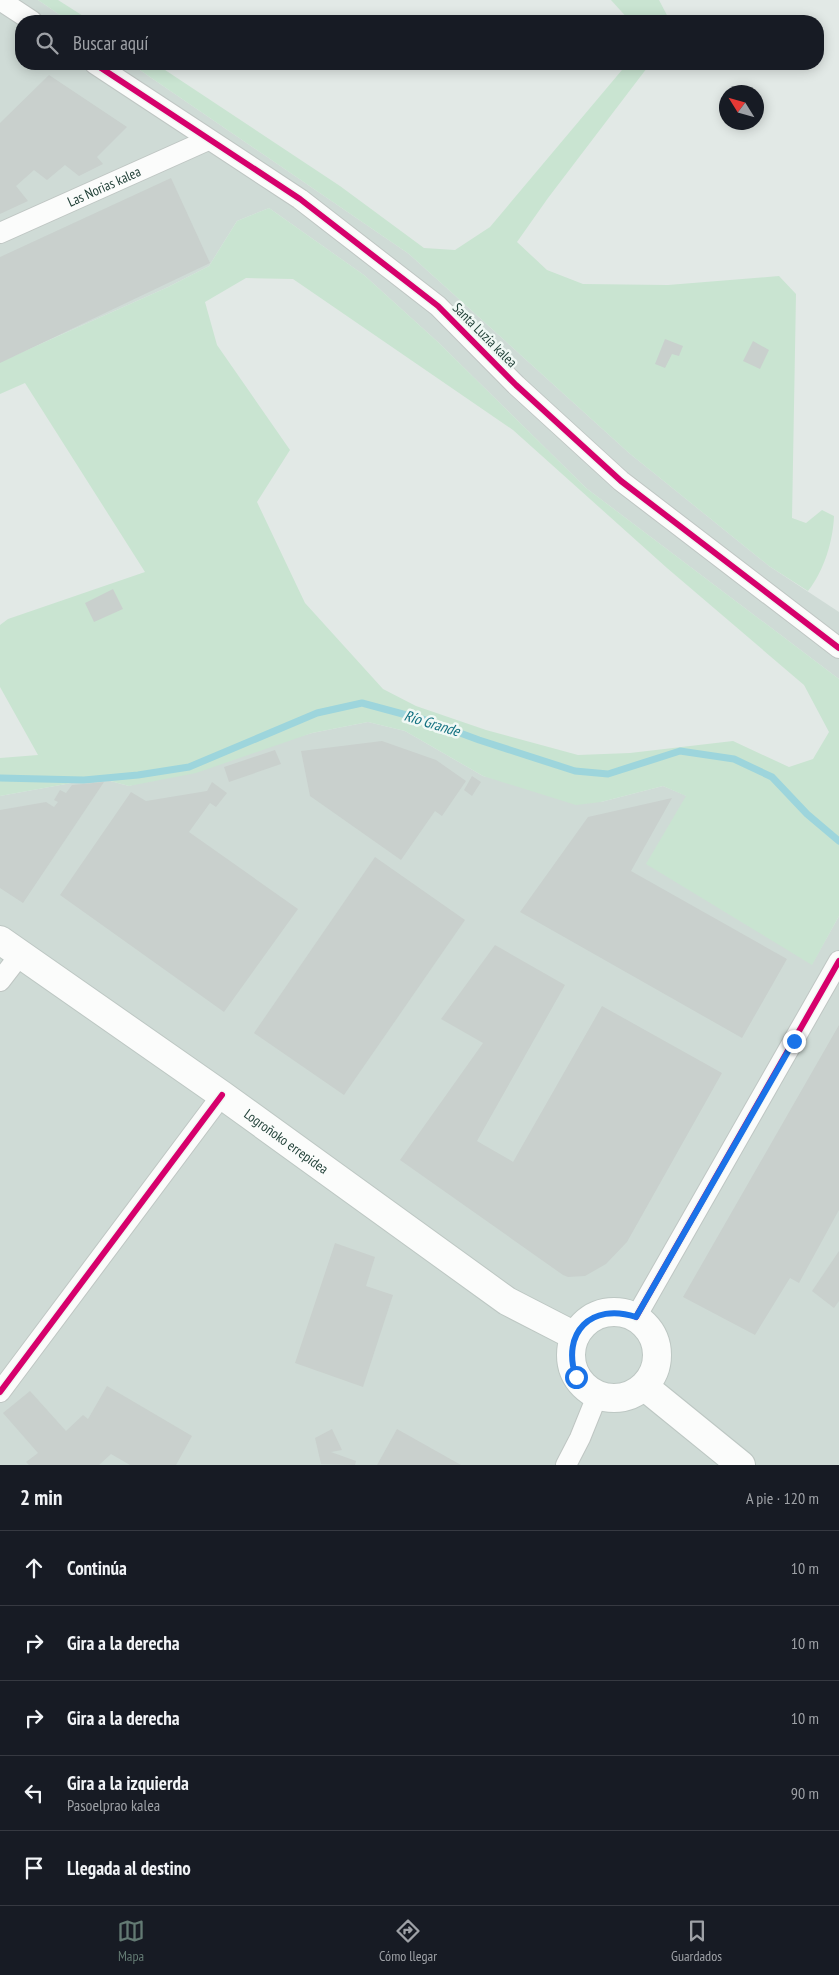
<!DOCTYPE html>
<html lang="es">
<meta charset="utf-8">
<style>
:root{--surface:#171b24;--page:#20242c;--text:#f1f3f6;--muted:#9ea1a6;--line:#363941;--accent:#637a73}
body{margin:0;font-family:"PT Sans Narrow",sans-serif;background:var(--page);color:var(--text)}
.compass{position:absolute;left:719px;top:85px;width:45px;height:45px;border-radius:50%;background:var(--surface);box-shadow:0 2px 12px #0003;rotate:307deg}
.stop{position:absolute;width:15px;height:15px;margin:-11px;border:4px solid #1a73e8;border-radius:50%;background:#fff}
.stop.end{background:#1a73e8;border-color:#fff;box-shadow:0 1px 5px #0008}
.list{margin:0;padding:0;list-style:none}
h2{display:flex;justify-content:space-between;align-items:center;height:65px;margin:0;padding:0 20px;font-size:21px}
h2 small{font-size:16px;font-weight:400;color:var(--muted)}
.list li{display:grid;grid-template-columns:32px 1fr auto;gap:15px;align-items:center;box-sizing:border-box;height:75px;padding:0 20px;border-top:1px solid var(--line)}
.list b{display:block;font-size:19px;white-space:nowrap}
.list p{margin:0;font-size:16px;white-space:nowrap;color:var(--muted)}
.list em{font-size:16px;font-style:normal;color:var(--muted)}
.icon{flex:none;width:28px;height:28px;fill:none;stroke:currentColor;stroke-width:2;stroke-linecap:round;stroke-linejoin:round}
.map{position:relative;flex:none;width:839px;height:1465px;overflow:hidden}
.search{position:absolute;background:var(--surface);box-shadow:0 2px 12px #0003;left:15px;right:15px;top:15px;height:55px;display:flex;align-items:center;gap:12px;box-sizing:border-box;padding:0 18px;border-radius:20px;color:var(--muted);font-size:19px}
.sheet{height:440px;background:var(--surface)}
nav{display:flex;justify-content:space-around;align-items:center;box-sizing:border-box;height:70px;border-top:1px solid var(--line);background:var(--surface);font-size:14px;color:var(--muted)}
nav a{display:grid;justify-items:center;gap:2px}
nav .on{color:var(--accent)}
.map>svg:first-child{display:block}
.built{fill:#cfdbd6}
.green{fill:#c9e4d1;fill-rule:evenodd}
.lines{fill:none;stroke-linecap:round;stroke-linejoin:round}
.stream{stroke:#9dd5dc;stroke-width:7}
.building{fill:#c9d0cd}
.street-casing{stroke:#bfc6c3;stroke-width:22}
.secondary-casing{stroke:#bdc7c3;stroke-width:30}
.street{stroke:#fbfcfb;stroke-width:20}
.secondary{stroke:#fbfcfb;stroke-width:28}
.cycleway-casing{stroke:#f0f8f4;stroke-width:9}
.cycleway{stroke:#d6006c;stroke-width:6}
.route{stroke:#1a73e8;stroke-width:6}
.labels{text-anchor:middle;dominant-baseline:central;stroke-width:5;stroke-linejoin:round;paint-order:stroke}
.street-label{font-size:14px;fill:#1e3e35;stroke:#f0f8f4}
.water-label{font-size:15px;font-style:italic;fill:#127080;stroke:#f0f8f4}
</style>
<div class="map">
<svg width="839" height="1465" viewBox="0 0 839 1465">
<rect width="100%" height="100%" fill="#e2e9e6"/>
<g class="built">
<path d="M0,0H38L69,21H21V64H131L409,254L629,453L769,566L839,612V679L586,488L439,343L364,275L269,208L237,221L209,266L168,287L0,362Z"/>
<path d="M368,722L405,731L483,776L601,802L663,786L687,796L812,964L839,916V1465H0V796L99,778L129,786L312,733Z"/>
</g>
<g class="green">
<path d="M38,0H58L91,21H69Z"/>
<path d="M611,0H659L670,21H630Z"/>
<path d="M131,64H156L340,186L424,248L455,250L490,227L627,64H650L548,198L517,242L547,270L583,284L668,285L779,276L796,294L792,518L806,523L822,510L834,516C833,541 824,571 808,591L769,566L629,453L409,254Z"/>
<path d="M269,208L364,275L439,343L586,488L839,679V916L812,965L646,864L686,796L663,786L601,802L576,805L483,776L405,731L368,722L312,733L196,773L129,786L99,778L0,796V758L38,755L0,687V625L8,619L145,572L25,383L0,394V362L168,287L209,266L237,221ZM246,278L293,279L513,430L667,568L804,685L829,732L813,759L789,767L733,741L630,753L578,755L486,730L416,706L383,689L305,603L257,502L290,450L217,345L205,302Z"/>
</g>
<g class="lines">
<path class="stream" d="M0,778L84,780L138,775L189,767L317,713L362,703L425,720L479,740L575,771L608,774L680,751L734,759L772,777L807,814L839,841"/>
</g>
<g class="building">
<path d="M49,75L127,127L97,157L103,164L79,176L65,165L47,180L34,170L16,186L28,201L0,214V123Z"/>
<path d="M171,178L210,263L0,363V257Z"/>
<path d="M665,339L683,346L679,356L672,354L665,368L655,364Z"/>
<path d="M753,341L769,350L760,369L743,361Z"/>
<path d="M113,589L123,609L94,622L85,603Z"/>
<path d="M382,741L436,760L466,781L442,816L435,811L401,860L310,796L301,751Z"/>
<path d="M275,750L281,764L229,782L224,767Z"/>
<path d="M472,776L481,782L472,796L464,790Z"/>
<path d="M104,782L23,903L0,888V810L46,802L54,807L58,802L54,800L60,790L66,793L72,785Z"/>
<path d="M212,782L227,793L216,807L210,803L189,832L298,909L224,1012L60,895L131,792L146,801L207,791Z"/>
<path d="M672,798L631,871L787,959L742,1038L520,912L588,817Z"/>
<path d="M375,857L465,920L344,1095L254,1033Z"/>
<path d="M495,945L565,985L477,1141L510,1160L513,1162L602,1006L722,1073L627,1242L606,1264L585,1276L568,1277L563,1275L400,1160L483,1043L441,1019Z"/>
<path d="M839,1025V1210L799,1283L790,1278L755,1335L683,1297Z"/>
<path d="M335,1243L375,1257L366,1286L393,1295L363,1387L295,1363Z"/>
<path d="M839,1251V1301L834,1308L812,1291Z"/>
<path d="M107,1386L192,1436L176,1465H130L111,1454L99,1465H29L26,1462L38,1453L3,1413L30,1391L66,1431L83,1415L88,1419Z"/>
<path d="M332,1429L342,1450L331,1452L356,1461L355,1465L321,1464L315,1438Z"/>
<path d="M397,1429L461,1465H377Z"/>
</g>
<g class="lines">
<g class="street-casing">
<g id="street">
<path d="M0,0L32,21"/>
<path d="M95,64L300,199L438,306L516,385L621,481L839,648"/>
<path id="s1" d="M0,233L208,140"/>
<path d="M0,981L20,955"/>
<path d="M636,1317L839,961"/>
<path d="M0,1392L222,1095"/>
<path d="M566,1465L580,1438L597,1396"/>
</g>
</g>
<g class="secondary-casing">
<g id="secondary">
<path id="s2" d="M0,940L222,1095L507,1301L575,1336"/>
<circle cx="614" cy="1355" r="43"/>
<path d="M645,1387L741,1465"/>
</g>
</g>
<use href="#street" class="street"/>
<use href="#secondary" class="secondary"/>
<g class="cycleway-casing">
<g id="cycleway">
<path d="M95,64L300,199L438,306L516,385L621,481L839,648"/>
<path d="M636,1317L839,961"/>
<path d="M0,1392L222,1095"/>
</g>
</g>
<use href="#cycleway" class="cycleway"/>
</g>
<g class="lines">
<path class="route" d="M576,1377C561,1333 591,1302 636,1317L794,1041"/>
</g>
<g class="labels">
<g class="street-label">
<text stroke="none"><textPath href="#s1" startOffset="114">Las Norias kalea</textPath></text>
<text transform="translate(485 335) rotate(45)">Santa Luzia kalea</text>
<text stroke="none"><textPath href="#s2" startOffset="350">Logroñoko errepidea</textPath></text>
</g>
<g class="water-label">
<text transform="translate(432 723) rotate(17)">Río Grande</text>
</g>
</g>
</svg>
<svg class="compass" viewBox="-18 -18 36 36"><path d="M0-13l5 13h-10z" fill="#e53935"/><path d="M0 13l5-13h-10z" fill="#9ea1a6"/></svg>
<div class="stop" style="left:576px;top:1377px"></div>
<div class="stop end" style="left:794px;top:1041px"></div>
<div class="search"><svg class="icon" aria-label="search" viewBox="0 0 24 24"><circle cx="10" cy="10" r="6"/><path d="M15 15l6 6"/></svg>Buscar aquí</div>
</div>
<section class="sheet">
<h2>2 min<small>A pie · 120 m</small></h2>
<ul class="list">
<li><svg class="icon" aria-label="ahead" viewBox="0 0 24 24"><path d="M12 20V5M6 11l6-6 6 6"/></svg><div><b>Continúa</b></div><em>10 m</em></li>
<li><svg class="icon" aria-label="right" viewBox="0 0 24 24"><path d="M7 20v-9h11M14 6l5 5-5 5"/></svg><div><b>Gira a la derecha</b></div><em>10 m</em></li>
<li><svg class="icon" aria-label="right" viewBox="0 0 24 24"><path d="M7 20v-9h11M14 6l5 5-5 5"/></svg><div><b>Gira a la derecha</b></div><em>10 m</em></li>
<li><svg class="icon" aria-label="left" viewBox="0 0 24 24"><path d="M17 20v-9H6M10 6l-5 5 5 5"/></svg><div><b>Gira a la izquierda</b><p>Pasoelprao kalea</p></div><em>90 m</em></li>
<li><svg class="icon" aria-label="arrive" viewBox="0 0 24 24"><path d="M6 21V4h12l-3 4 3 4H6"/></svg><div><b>Llegada al destino</b></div></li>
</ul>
</section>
<nav>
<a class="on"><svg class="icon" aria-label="map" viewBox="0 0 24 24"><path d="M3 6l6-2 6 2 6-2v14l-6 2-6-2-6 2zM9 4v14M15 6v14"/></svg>Mapa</a>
<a><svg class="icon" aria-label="directions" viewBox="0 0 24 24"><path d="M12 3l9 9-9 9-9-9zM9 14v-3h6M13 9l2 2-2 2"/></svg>Cómo llegar</a>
<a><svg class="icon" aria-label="saved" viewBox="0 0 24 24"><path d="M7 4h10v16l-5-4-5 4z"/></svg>Guardados</a>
</nav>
